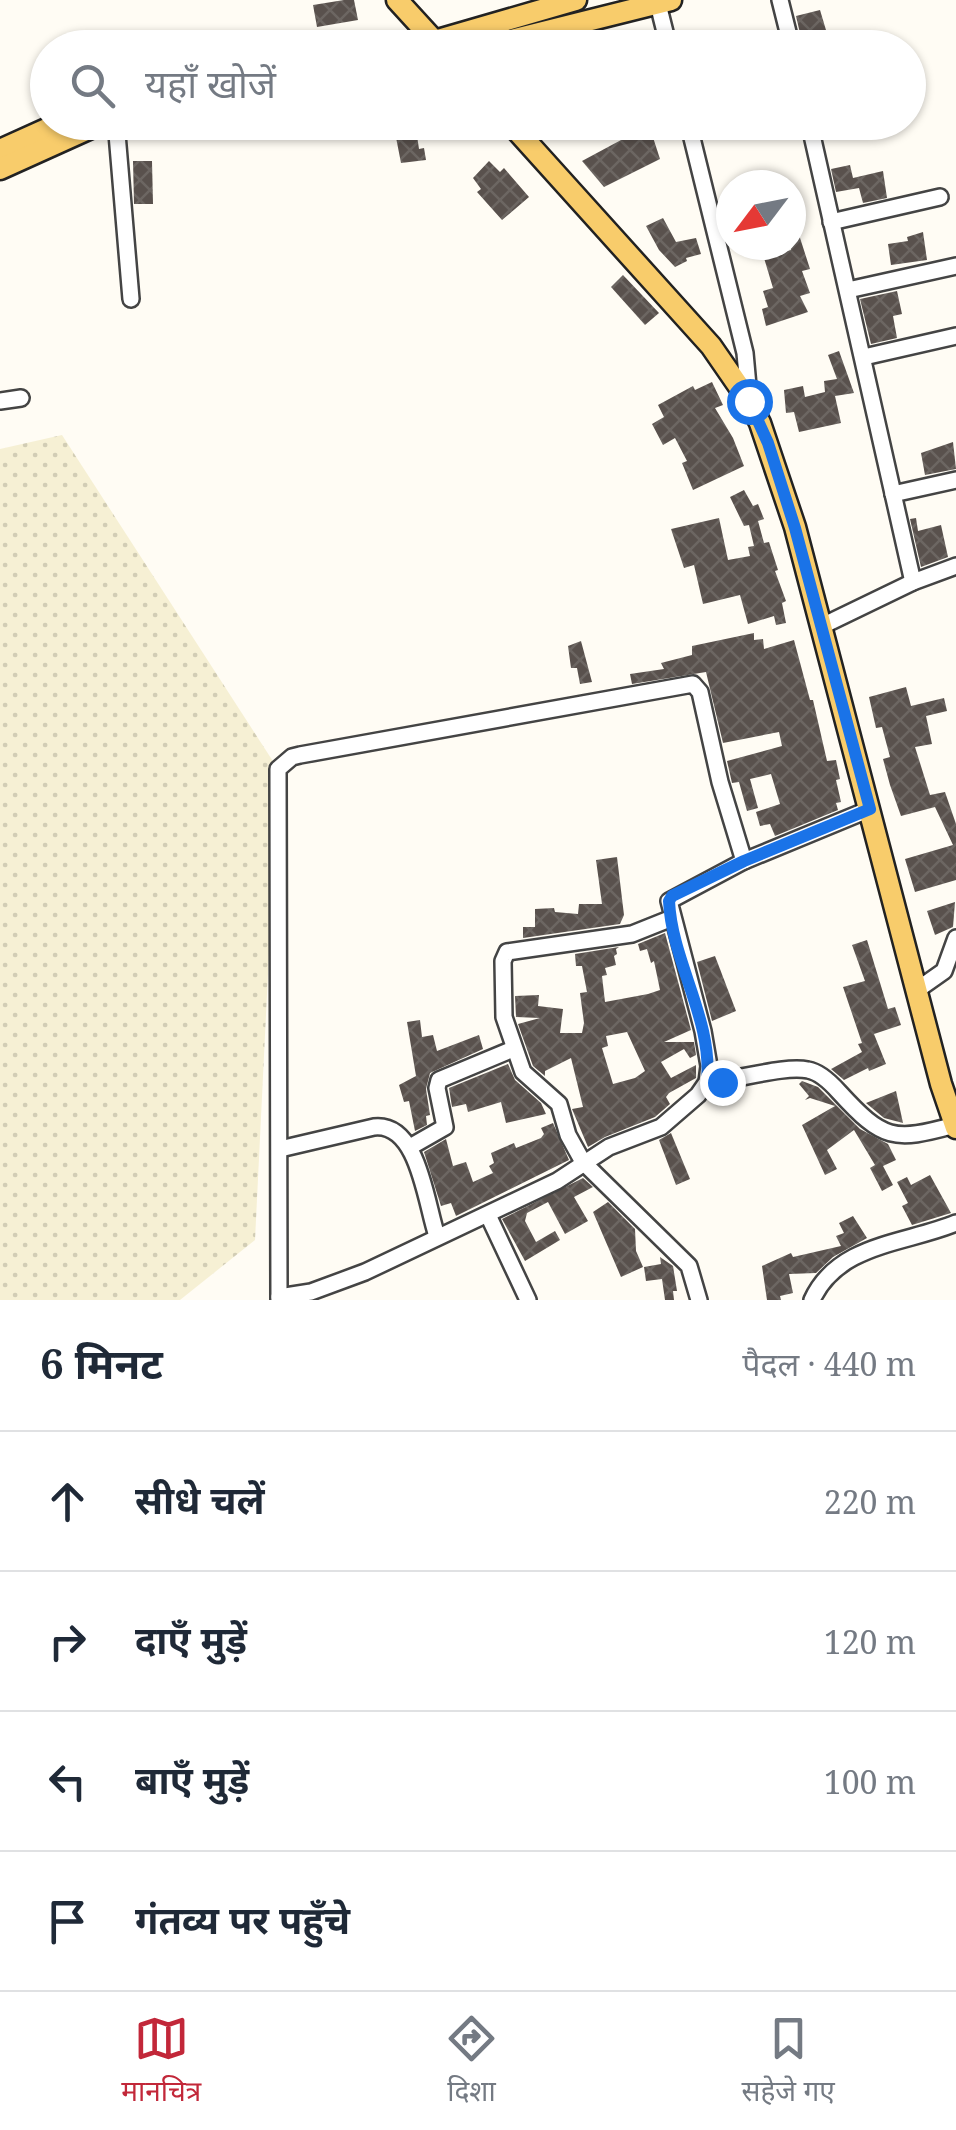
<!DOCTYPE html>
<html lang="hi">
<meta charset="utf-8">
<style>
:root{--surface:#fff;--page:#f2f2f3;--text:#1f2937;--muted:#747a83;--line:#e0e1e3;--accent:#c22739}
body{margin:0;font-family:"Noto Serif","Noto Sans Devanagari",serif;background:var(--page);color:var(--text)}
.compass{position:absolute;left:716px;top:170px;width:90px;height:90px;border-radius:50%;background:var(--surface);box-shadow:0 2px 8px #0004;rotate:238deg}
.stop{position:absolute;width:30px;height:30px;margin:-22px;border:8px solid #1a73e8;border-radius:50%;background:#fff}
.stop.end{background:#1a73e8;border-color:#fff;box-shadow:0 2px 10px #0008}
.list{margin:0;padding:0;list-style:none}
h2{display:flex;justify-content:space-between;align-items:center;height:130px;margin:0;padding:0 40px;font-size:42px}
h2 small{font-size:32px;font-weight:400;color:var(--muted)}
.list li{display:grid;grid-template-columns:65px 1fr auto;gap:30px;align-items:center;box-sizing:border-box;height:140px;padding:0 40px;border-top:2px solid var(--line)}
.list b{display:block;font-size:38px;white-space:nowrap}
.list em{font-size:32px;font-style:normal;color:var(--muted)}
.icon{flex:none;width:55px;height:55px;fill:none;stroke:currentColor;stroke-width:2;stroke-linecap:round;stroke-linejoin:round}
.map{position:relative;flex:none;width:956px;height:1300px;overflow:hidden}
.search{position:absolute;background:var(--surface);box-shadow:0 2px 8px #0004;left:30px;right:30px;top:30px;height:110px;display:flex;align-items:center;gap:25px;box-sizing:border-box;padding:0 35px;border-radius:55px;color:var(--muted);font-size:38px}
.sheet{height:690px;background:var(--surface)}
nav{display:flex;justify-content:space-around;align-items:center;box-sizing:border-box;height:140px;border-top:2px solid var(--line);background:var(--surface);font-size:28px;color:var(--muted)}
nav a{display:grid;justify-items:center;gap:5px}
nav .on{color:var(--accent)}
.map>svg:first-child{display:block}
.farmland{fill:url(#farmland-dots)}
.building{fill:url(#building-cross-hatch);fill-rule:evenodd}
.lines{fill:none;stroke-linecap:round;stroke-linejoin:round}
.minor-casing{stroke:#444;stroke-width:20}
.major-casing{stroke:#222;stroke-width:25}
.minor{stroke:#fff;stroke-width:15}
.major{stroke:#f8cc6b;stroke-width:20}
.route{stroke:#1a73e8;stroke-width:12}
</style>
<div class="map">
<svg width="956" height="1300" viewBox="0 0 956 1300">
<defs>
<pattern id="farmland-dots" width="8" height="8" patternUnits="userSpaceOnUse" patternTransform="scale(2.5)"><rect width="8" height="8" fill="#f6f0d4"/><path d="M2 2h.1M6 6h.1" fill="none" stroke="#d2cdb5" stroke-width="1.8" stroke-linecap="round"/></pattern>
<pattern id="building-cross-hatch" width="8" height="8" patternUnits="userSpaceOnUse" patternTransform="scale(2.5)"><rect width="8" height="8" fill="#59514d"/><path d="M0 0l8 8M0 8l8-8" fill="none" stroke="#6c6662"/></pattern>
</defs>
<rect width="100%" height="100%" fill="#fffcf4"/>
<path class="farmland" d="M62,435L278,769L255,1240L180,1300H0V449Z"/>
<g class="building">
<path d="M344,0H354L358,20L317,27L313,5Z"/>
<path d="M820,10L829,40L803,46L796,16Z"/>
<path d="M393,122H415L419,149L424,148L426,160L401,163Z"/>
<path d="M649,125L660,159L604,187L582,161Z"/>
<path d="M133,161H152L153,204H134Z"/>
<path d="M489,161L500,172L504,168L529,197L502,220L477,192L481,189L473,178Z"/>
<path d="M850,165L853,178L883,171L887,198L863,203L859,188L836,192L831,169Z"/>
<path d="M793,216L810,269L802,271L810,293L800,296L808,312L766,326L762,309L768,307L763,291L773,288L764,258L791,250Z"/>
<path d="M663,218L676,242L696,238L701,254L686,258L687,261L675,267L659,250L646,226Z"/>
<path d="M923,232L927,260L891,265L888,244L908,241L907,237Z"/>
<path d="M623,275L659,313L645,325L611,287Z"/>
<path d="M897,291L902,314L893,316L897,338L871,344L860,299Z"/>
<path d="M839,351L854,393L835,396L841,423L799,432L794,412L786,413L784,390L803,386L805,397L825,392L824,381L837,379L828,355Z"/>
<path d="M712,382L723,405L715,408L733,438L744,466L693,490L682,463L687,461L675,438L663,445L652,424L664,417L658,405L693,386L695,390Z"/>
<path d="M953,442L956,469L925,475L921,453Z"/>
<path d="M744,490L753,506L758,504L764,519L758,521L764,543L769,542L778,570L775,571L786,601L782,603L786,623L776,625L774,616L748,624L740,595L703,604L694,565L684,568L671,529L719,518L728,560L750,556L748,547L754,546L749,525L744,526L730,497Z"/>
<path d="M916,518L918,531L941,525L948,557L921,567L910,519Z"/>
<path d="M754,633V640L763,639L764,649L794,640L810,700H813L827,761L836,760L840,779L836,780L841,802L836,803L838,810L775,836L770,824L760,826L756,812L780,804L771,774L750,779L758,808L747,811L739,782L732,783L727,761L782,746L779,732L723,743L706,672L632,684L630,674L664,669L661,663L692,655V646Z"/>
<path d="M581,641L592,682L580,684L577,668H571L568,646Z"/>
<path d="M906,687L911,706L944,698L947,711L926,716L932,744L915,747L930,795L945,792L956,824V880L915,892L905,859L953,845L935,807L901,816L890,785L883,759L890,757L882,727L876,728L869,697Z"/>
<path d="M617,857L624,915L620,924L523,938V927H535V909L554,908L555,912L578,914L579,904H602L596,860Z"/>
<path d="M955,902L953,927L935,935L927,911Z"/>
<path d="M665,933L691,1030L664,1042H694L696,1055L690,1058L684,1049L661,1062L671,1078L696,1065V1078L669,1093L666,1097L670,1104L655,1117L605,1137L588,1147L572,1109L583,1107L571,1058L545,1071V1076L533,1066L518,1024L540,1018L516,1017L515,996L539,995L538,1006L563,1009L560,1033H582L584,1023L580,993L587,992L582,966H576L575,954L619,947L616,949L617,954L614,956L616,965L605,968L607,975L602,976L605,1002L648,994L660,990L654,961L651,963L647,949L640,951L638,944ZM627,1032L645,1071L635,1078L613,1084L602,1048L608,1046L606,1036Z"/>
<path d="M867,940L888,1009L895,1007L901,1025L874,1034L886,1064L869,1071L868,1068L844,1080L831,1069L862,1052L858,1044L862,1043L843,987L865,981L852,945Z"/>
<path d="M715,956L736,1011L712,1021L697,962Z"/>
<path d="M420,1020L422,1037L433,1035L437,1051L479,1035L483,1049L430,1073L426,1089L430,1115L426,1116L427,1125L415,1131L409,1101L404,1102L399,1085L416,1076L407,1022Z"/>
<path d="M508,1064L515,1080L541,1103L546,1114L506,1123L501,1102L468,1112L466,1104L452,1107L449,1088Z"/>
<path d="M802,1081L818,1087L860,1129L888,1144L896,1160L883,1166L893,1185L882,1191L870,1168L875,1165L854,1130L827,1150L837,1169L825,1175L802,1125L835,1106L810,1098L805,1100L809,1096L799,1084Z"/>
<path d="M896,1091L903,1123L884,1118L866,1103Z"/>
<path d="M553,1123L569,1160L456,1216L451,1203L441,1206L424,1152L446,1139L453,1166L466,1162L473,1182L493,1173L489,1166L494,1163L491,1153L514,1143L516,1148L541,1138L544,1134L541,1128Z"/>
<path d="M671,1133L690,1179L676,1185L659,1140Z"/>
<path d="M930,1175L951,1213L912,1225L902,1206L908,1203L897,1182L907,1177L911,1185Z"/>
<path d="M583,1178L593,1187L574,1197L588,1221L565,1234L548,1202L527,1213L525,1221L536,1242L555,1231L560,1240L525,1261L502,1219Z"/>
<path d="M608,1202L635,1229L636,1251L643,1267L621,1277L593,1212Z"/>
<path d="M853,1216L867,1238L833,1257L816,1273L789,1274L793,1293L780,1296L781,1300H767L762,1266L791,1253L793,1257L841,1246L836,1236L844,1233L839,1223Z"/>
<path d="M660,1257L673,1266L677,1291H673L674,1300H665L662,1279L646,1281L644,1267L661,1264Z"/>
</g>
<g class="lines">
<g class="minor-casing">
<g id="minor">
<path d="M657,0L669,48"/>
<path d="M780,0L792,48"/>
<path d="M116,122L131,299"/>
<path d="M688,122L745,353L749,397"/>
<path d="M809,122L913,582"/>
<path d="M831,222L940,197"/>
<path d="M848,290L956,266"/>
<path d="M864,357L956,336"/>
<path d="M0,401L21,398"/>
<path d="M893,494L956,480"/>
<path d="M822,626L913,582L956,566"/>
<path d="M672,918L632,934L507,952L503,961L504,1017L523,1072L559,1104L568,1135L583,1162L689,1266L699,1300"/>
<path d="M917,990L944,971L956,938"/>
<path d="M707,1082C735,1081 783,1065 808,1070C820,1072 831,1083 839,1092C883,1140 893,1142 955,1125"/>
<path d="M410,1147L445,1127L437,1088L439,1080L513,1049"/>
<path d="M280,1149L374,1127C419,1122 426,1205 437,1236"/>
<path d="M488,1215L528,1300"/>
<path d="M279,1297L311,1292L365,1272L557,1181L609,1147L661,1127L698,1095L707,1082L709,1066L703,1031L669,901L744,861L870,809"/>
<path d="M279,1300L278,769L292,757L300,755L693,684L700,692L720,782L744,861"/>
<path d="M812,1300C838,1243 906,1244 956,1223"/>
</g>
</g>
<g class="major-casing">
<g id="major">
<path d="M397,0L439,46"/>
<path d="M410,48L576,0"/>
<path d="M479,48L671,0"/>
<path d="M509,122L711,346L749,401L760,423L795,527L941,1084L956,1128"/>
<path d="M0,150L62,122"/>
<path d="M0,169L104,122"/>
</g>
</g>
<use href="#minor" class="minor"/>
<use href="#major" class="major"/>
</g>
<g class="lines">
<path class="route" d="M722,1082H707C713,1019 672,963 669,901L672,896L744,861L870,809L795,528L768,443L749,401"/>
</g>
</svg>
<svg class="compass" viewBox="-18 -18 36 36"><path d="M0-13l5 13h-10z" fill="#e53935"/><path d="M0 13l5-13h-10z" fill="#747a83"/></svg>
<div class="stop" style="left:749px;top:401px"></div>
<div class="stop end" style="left:722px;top:1082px"></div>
<div class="search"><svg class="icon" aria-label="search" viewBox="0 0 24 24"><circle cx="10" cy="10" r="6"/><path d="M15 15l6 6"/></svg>यहाँ खोजें</div>
</div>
<section class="sheet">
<h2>6 मिनट<small>पैदल · 440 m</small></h2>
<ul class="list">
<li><svg class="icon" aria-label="ahead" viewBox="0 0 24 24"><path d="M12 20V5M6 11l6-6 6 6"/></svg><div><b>सीधे चलें</b></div><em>220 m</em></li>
<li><svg class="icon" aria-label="right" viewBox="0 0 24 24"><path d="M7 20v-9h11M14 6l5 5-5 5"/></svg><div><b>दाएँ मुड़ें</b></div><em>120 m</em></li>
<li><svg class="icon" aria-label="left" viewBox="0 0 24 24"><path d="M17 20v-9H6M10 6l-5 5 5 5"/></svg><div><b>बाएँ मुड़ें</b></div><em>100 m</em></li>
<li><svg class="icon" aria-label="arrive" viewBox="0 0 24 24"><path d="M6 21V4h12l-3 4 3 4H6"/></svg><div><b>गंतव्य पर पहुँचे</b></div></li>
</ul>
</section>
<nav>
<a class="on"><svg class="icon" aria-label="map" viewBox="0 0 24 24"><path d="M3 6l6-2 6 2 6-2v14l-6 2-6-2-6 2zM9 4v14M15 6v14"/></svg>मानचित्र</a>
<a><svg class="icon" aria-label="directions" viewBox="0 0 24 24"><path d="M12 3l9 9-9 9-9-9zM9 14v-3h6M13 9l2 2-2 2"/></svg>दिशा</a>
<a><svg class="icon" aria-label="saved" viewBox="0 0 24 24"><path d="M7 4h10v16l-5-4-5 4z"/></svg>सहेजे गए</a>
</nav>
